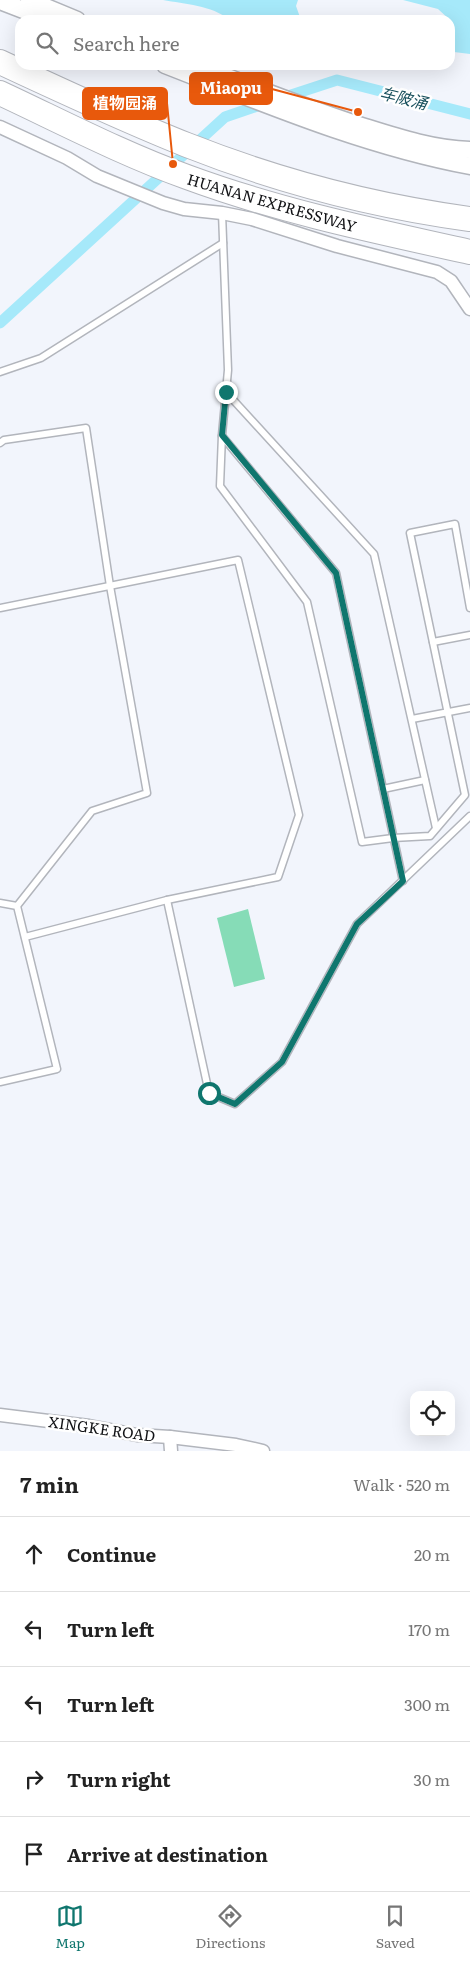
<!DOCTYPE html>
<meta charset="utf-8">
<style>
:root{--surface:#fff;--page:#f6f6f6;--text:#222;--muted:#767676;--line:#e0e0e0;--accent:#0f766e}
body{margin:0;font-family:Literata,"Noto Sans SC",serif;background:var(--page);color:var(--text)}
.controls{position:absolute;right:15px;bottom:15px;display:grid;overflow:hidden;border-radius:10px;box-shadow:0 5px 20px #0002}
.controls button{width:45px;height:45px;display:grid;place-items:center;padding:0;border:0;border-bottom:1px solid var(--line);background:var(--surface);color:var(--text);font:25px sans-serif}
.stop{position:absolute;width:15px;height:15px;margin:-11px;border:4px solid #0f766e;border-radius:50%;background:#fff}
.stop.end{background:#0f766e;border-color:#fff;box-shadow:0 1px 5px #0008}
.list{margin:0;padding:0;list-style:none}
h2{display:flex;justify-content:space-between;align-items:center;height:65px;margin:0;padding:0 20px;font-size:21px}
h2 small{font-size:16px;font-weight:400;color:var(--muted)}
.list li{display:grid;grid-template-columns:32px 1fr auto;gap:15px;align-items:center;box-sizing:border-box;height:75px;padding:0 20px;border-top:1px solid var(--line)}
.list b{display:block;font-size:19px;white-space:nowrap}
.list em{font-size:16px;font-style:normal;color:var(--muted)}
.icon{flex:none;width:28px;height:28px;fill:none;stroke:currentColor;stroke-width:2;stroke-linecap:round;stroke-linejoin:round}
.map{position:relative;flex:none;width:470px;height:1451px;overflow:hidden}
.search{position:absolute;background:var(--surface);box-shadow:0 5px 20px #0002;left:15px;right:15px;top:15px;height:55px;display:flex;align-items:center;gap:12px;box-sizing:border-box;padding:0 18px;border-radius:15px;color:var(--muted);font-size:19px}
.sheet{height:440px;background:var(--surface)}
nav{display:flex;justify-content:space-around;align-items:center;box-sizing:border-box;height:70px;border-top:1px solid var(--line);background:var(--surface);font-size:14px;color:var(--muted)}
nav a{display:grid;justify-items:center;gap:2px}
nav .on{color:var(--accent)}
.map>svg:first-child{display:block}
.green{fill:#86dcb7}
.water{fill:#a6e9fa}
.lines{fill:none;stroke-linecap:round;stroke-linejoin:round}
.canal{stroke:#a6e9fa;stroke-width:11}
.service-casing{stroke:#b2b5bc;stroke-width:9}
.minor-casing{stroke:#b2b5bc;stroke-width:15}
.tertiary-casing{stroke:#b2b5bc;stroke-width:19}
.motorway-casing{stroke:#b2b5bc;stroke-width:26}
.service{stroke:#fff;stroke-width:6}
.minor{stroke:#fff;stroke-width:12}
.tertiary{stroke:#fff;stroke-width:16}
.motorway{stroke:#fff;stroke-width:24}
.route{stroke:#0f766e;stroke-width:6}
.labels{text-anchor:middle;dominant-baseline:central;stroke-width:5;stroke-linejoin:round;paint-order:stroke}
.street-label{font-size:15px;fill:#121316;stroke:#fff}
.water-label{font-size:16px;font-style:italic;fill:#1b525e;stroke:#fff}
.leader{fill:none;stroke:#e8590c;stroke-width:2}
.callout-dot{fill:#e8590c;stroke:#fff;stroke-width:2}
.callout{fill:#e8590c;stroke:#e8590c;stroke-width:2}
.callout-label{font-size:16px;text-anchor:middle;font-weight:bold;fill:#fff}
</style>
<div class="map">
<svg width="470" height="1451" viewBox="0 0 470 1451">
<rect width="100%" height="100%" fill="#f2f5fc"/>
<path class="green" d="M248,909L265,979L234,987L217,918Z"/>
<g class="water">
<path d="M163,0H298L296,6L301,20H230C211,5 185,4 163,0Z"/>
<path d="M403,0H470V54L454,52L450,43V20L438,9Z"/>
</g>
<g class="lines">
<g class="canal">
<path d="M282,98L337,80L470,114"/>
<path d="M0,323L225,117L266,103"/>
</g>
<g class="service-casing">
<g id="service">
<path d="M222,213L228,370L222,435L220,486L307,602L362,842L393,838L430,836L465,795L410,533L455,524L470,608"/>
<path d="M0,372L41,358L223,243"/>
<path d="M226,392L374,554L436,828"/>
<path d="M222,436L336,573L403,881"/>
<path d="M0,443L4,440L86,428L110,586L147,793L92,811L17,906"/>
<path d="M0,608L238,560L299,815L278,877L167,900L25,937"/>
<path d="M433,642L470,635"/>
<path d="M412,719L470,708"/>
<path d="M383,789L425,780"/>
<path d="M167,900L209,1093L235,1104L282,1062L357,924L470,816"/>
<path d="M0,903L17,906L57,1069L0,1082"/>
</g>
</g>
<g class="minor-casing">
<g id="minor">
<path d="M0,127L67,158L97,176L163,203L184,209L222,213L252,219L337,246L437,272L451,281L470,309"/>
<path d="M0,1415L89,1426L137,1435L170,1437L236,1445L263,1451"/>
<path d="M170,1437L171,1451"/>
</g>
</g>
<g class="tertiary-casing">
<g id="tertiary">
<path d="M29,0L77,20"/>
<path d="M0,1L44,18"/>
<path d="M165,65C265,104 364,146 470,166"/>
<path d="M196,65C251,86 306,108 362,126C397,137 433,149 470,150"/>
</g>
</g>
<g class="motorway-casing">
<g id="motorway">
<path d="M0,62C62,91 124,120 187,145C278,181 374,206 470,219"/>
<path d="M0,93C62,122 123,154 187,177C279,211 375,231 470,252"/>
</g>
</g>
<use href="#service" class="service"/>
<use href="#minor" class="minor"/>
<use href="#tertiary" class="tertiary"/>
<use href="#motorway" class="motorway"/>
</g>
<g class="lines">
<path class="route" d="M209,1093L235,1104L282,1062L357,924L403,881L336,573L222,435L226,392"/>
</g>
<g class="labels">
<g class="street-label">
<text transform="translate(272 202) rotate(16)">HUANAN EXPRESSWAY</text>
<text transform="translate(102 1428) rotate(8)">XINGKE ROAD</text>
</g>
<g class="water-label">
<text transform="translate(404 97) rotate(14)">车陂涌</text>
</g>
</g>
<path class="leader" d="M358 112L272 89M173 164L167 103"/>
<g class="callout-dot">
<circle cx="358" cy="112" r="5"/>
<circle cx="173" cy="164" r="5"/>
</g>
<g class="callout">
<rect x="190" y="73" width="82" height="31" rx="5"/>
<rect x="83" y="88" width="84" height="31" rx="5"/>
</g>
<g class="callout-label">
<text x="231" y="94">Miaopu</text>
<text x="125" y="109">植物园涌</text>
</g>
</svg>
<div class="controls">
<button><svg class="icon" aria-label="locate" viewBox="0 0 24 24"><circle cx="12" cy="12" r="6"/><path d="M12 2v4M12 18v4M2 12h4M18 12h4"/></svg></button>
</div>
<div class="stop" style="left:209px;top:1093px"></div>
<div class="stop end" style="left:226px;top:392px"></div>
<div class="search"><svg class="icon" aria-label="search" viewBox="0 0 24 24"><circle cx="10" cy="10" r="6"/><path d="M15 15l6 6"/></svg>Search here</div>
</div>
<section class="sheet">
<h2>7 min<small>Walk · 520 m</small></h2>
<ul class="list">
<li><svg class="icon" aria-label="ahead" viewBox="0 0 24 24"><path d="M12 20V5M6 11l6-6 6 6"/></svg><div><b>Continue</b></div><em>20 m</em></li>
<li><svg class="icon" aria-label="left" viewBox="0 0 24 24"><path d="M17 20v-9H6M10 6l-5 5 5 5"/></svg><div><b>Turn left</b></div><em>170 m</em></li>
<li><svg class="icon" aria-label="left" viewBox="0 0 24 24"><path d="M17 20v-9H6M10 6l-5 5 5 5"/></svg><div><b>Turn left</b></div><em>300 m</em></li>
<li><svg class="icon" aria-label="right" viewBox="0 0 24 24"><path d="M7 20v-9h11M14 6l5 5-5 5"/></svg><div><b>Turn right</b></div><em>30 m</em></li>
<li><svg class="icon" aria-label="arrive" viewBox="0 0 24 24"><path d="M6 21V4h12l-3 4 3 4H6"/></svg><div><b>Arrive at destination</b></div></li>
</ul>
</section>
<nav>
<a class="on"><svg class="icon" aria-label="map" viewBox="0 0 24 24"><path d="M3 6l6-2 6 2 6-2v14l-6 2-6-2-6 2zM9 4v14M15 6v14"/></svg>Map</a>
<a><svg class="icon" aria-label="directions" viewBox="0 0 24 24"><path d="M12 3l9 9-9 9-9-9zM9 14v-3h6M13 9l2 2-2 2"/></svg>Directions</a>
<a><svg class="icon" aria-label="saved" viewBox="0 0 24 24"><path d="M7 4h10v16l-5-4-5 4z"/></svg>Saved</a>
</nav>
